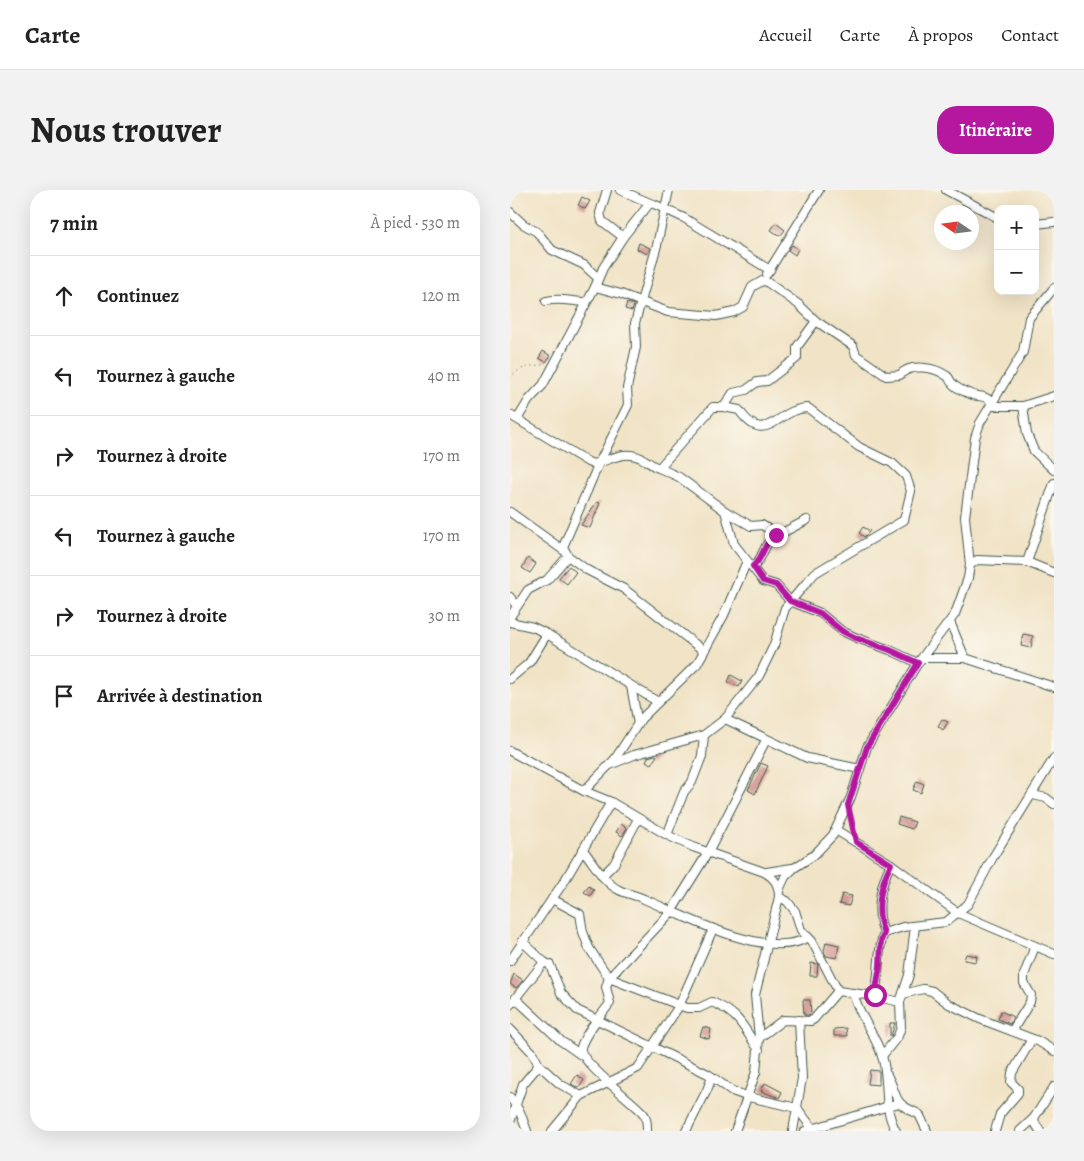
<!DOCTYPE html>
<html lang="fr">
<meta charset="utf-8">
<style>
:root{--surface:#fff;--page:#f2f2f2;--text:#222;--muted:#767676;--line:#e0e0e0;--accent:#b5179e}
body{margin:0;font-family:Alegreya,serif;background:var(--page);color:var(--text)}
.controls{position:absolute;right:15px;top:15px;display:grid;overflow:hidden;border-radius:10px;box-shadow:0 5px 20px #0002}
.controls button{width:45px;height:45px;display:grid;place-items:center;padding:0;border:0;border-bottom:1px solid var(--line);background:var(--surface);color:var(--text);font:25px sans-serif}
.compass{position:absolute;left:424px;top:15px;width:45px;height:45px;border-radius:50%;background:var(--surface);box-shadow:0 5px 20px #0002;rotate:283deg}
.stop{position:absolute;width:15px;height:15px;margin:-11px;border:4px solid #b5179e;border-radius:50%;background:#fff}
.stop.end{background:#b5179e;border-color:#fff;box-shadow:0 1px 5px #0008}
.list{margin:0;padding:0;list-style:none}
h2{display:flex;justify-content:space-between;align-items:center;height:65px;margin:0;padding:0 20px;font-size:21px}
h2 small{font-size:16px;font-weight:400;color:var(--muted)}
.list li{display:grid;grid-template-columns:32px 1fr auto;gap:15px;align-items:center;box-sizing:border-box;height:80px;padding:0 20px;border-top:1px solid var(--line)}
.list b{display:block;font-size:19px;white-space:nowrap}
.list em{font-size:16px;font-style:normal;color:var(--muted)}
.icon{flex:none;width:28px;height:28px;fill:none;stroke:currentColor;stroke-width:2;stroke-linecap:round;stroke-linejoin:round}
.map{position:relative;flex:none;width:544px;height:941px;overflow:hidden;border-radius:20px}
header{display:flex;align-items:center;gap:30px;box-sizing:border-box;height:70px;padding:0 25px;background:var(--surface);border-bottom:1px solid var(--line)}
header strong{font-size:24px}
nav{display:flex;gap:28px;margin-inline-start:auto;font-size:18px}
.intro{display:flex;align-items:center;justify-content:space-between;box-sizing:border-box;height:120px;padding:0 30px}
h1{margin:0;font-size:35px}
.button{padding:12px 22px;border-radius:20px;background:var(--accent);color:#fff;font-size:18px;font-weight:700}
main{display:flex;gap:30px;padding:0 30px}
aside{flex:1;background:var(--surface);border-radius:20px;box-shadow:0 5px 20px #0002}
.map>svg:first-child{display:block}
.building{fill:#d19490}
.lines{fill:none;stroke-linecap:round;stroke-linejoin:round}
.minor-casing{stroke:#3e564a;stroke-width:10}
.path{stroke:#3e564a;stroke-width:1;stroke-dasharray:1 4;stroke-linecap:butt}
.minor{stroke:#fff;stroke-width:8}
.route{stroke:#b5179e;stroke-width:6}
</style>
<header>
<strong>Carte</strong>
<nav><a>Accueil</a><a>Carte</a><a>À propos</a><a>Contact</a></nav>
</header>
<div class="intro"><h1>Nous trouver</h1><a class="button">Itinéraire</a></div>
<main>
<aside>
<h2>7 min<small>À pied · 530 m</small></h2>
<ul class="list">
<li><svg class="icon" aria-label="ahead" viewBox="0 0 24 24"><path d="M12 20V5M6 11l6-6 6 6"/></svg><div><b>Continuez</b></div><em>120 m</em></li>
<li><svg class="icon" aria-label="left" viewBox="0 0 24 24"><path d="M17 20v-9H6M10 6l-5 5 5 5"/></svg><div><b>Tournez à gauche</b></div><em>40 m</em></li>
<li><svg class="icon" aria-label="right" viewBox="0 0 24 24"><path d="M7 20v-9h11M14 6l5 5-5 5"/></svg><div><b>Tournez à droite</b></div><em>170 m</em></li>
<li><svg class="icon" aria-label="left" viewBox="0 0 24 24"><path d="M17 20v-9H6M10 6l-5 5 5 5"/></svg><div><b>Tournez à gauche</b></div><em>170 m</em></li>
<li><svg class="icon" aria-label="right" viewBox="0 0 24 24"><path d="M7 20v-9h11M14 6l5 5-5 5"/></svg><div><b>Tournez à droite</b></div><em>30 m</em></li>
<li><svg class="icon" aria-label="arrive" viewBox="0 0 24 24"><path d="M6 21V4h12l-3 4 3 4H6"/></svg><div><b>Arrivée à destination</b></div></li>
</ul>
</aside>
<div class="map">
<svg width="544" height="941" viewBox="0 0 544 941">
<rect width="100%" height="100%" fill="#fbf7ec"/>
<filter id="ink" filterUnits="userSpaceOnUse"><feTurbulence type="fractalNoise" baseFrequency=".02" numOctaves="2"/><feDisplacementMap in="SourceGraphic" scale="10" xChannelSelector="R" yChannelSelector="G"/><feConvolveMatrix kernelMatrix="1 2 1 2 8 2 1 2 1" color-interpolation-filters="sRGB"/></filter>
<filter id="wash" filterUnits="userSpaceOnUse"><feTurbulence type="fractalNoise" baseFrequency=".0096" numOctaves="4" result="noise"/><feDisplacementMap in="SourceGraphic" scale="20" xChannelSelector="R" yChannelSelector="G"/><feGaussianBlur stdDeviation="1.12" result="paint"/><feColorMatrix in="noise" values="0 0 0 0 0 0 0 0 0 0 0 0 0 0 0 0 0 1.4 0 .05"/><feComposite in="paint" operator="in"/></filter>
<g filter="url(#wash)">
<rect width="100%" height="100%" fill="#f1e3c6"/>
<g id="blocks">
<g class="building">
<path d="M72,7L80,11L75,19L68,15Z"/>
<path d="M266,33L275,40L270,46L261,40Z"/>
<path d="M129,53L140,58L137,64L127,59Z"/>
<path d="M282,55L288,59L285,65L278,60Z"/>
<path d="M117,113L124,115L122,121L115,119Z"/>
<path d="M33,161L41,166L36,172L29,168Z"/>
<path d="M87,312L90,313L80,338L71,335Z"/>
<path d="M353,337L360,341L354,347L349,343Z"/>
<path d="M18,368L26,374L20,383L12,378Z"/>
<path d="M59,376L66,382L57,394L49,388Z"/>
<path d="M513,444L523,446L521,458L511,456Z"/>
<path d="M221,485L232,491L229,497L218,492Z"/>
<path d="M432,529L438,532L433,540L428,536Z"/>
<path d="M145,565L147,566L141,574L136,571L138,567Z"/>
<path d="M251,573L258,576L245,604L238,600Z"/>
<path d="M407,591L414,594L411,603L403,600Z"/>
<path d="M389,627L405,632L402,639L387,634Z"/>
<path d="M111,634L117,638L112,646L106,642Z"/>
<path d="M79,696L84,700L80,706L74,702Z"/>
<path d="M332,704L342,706L339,716L329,714Z"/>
<path d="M316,752L329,755L327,768L316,766L314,761Z"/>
<path d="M456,764L467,766L466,772L454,770Z"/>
<path d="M301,773L308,774L307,786H300Z"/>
<path d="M4,784L13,790L6,798L0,794Z"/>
<path d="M293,810H300L301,823L299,825H294Z"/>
<path d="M491,821L503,827L500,834L488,829Z"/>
<path d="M380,833H385L381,846H380Z"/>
<path d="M193,837L201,839L199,849L190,846Z"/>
<path d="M336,838L337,846H324V839Z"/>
<path d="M360,880L369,881V895L358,894Z"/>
<path d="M67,885L74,890L69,898L61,894Z"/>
<path d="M255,893L272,902L269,908L251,901Z"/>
</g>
</g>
</g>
<g filter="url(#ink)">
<use href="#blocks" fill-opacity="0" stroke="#3e564a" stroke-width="1"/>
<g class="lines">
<g class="minor-casing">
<g id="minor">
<path d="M110,0L140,13"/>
<path d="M436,0L488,28"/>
<path d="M0,22L13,34L27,42L42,60L74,75L88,88"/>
<path d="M525,34L544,32"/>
<path d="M113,47L140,13L144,14L174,28L260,80"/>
<path d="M257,84L309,0"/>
<path d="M85,97L93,78L113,47L92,31L90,23L97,0"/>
<path d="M36,111C50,107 61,112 76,112"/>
<path d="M481,216H513L544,206"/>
<path d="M513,216L517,244L524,261L544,280"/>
<path d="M214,217L223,203L236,200L247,192L257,191L287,168V157L306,131"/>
<path d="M0,225L78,272L83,274C100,271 113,259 131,268C138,271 142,276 149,278L203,217H214L229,220C256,259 267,218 298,218L349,257L382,273L396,286L401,301L394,330L305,383L297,392L275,418L264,455L249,486L215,529L194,545L124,565L100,575"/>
<path d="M8,228L19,210L33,195L85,97L111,104L158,122L206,126L224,122L233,117L242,97L254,90L288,114L306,131L343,156L346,165L376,186L390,185C400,173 425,177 437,186C440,188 439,190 442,193C445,197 453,201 458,203C468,209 471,202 483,213"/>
<path d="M149,278L169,287L215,321L224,354L253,391L266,395L280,411L310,423L332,441L347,448L380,460L408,473"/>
<path d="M215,321L241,336L252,335L263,342L272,343L297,330"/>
<path d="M0,322L53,360"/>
<path d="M58,366L77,380L114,399L194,461"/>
<path d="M517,372L544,293"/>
<path d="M460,375L467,370L517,372L544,383"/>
<path d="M243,377C256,366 250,355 269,343"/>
<path d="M0,407L7,416"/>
<path d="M0,427L18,400L37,390L58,366L53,357L89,273L118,215L117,198L126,157L125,133L147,55L159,0"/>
<path d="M0,432L23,437L37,444L148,512"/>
<path d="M440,432L455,468"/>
<path d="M413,468H455L544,497"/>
<path d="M0,489L19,473L37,444"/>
<path d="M121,496L128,534"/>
<path d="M215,529L297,568L350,579"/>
<path d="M0,561L74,601L101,612L157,645L183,657L254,682C265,688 269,695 269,707L245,805L249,848L246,882L225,941"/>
<path d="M74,601L105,569L131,529L187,474L214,425L237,371"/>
<path d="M523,605L536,608L544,614"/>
<path d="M326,640L381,674L448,723L544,764"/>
<path d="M157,645L174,602L182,592L192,566L194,545"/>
<path d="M73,660C84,673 93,692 109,700C117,704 126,705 134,709C172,725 260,772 298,747"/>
<path d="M257,682L282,678"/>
<path d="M92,686L104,674L128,629"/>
<path d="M269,700L275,687L284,678L304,665L323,645L341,607L357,557L408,473L445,424L458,388L460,375L455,327L465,248L470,233L513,162L519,128L544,98"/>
<path d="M269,707L277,711L285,721L291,740L302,751L328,801"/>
<path d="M42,709L70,724L73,742L79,758L99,788L177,818H189L202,812C231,825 232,836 249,860"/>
<path d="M374,743C365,721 370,695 381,674"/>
<path d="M0,771L55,690L101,612"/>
<path d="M34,772L40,775L51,803L67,820L198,884L222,901L239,907L287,918L302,938"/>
<path d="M343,803C349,826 365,844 372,866C380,891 372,917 386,941"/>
<path d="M393,804L413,799L422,801L439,814L470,829L528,851L544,861"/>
<path d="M364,806L390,812"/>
<path d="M6,809L51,851L71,865"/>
<path d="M0,815L34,772L12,751"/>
<path d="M0,839L22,862L29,875L50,894L71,906"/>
<path d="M502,841L520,812L521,805L514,793V785L525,756"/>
<path d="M249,848L273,830L301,831L304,829L328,801L364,806C371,786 366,762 374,743L393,737L436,732L458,714L483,667L544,568"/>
<path d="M372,866L388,846L391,837L390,812L399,785L405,736"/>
<path d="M377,885C390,908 380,912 409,924L417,941"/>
<path d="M0,907L10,922L17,941"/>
<path d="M0,932L13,894L29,875"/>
<path d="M42,941L71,906L128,878L169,816L203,739"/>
<path d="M137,941C137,935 137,927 133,923C123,911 67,871 71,857C76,841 91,826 100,813L96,797L99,788L161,722L199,661L256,550"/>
<path d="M176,941L197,900L202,887"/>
<path d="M283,941L292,888L289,830"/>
<path d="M295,941L389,913"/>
<path d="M485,941L490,924L508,903V899L501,892L502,883L522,849"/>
<path d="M510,941L524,928"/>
<path d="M530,941L525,933L524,928L544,897"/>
</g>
</g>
<g class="path">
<path d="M0,188C9,177 21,175 35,175"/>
<path d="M340,629L342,640"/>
</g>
<use href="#minor" class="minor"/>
</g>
</g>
<g class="lines" filter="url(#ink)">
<path class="route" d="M266,345C250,357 255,367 243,376L253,391L266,395L280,411L310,423L332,441L346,448L380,460L408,473L357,557L338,615L346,652L381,674C370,695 365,721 374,743L371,751L370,776L365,805"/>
</g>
</svg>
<div class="controls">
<button>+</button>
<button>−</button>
</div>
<svg class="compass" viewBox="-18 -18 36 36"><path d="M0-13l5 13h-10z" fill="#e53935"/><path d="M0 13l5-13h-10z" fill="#767676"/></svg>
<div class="stop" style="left:365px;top:805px"></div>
<div class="stop end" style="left:266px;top:345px"></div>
</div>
</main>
